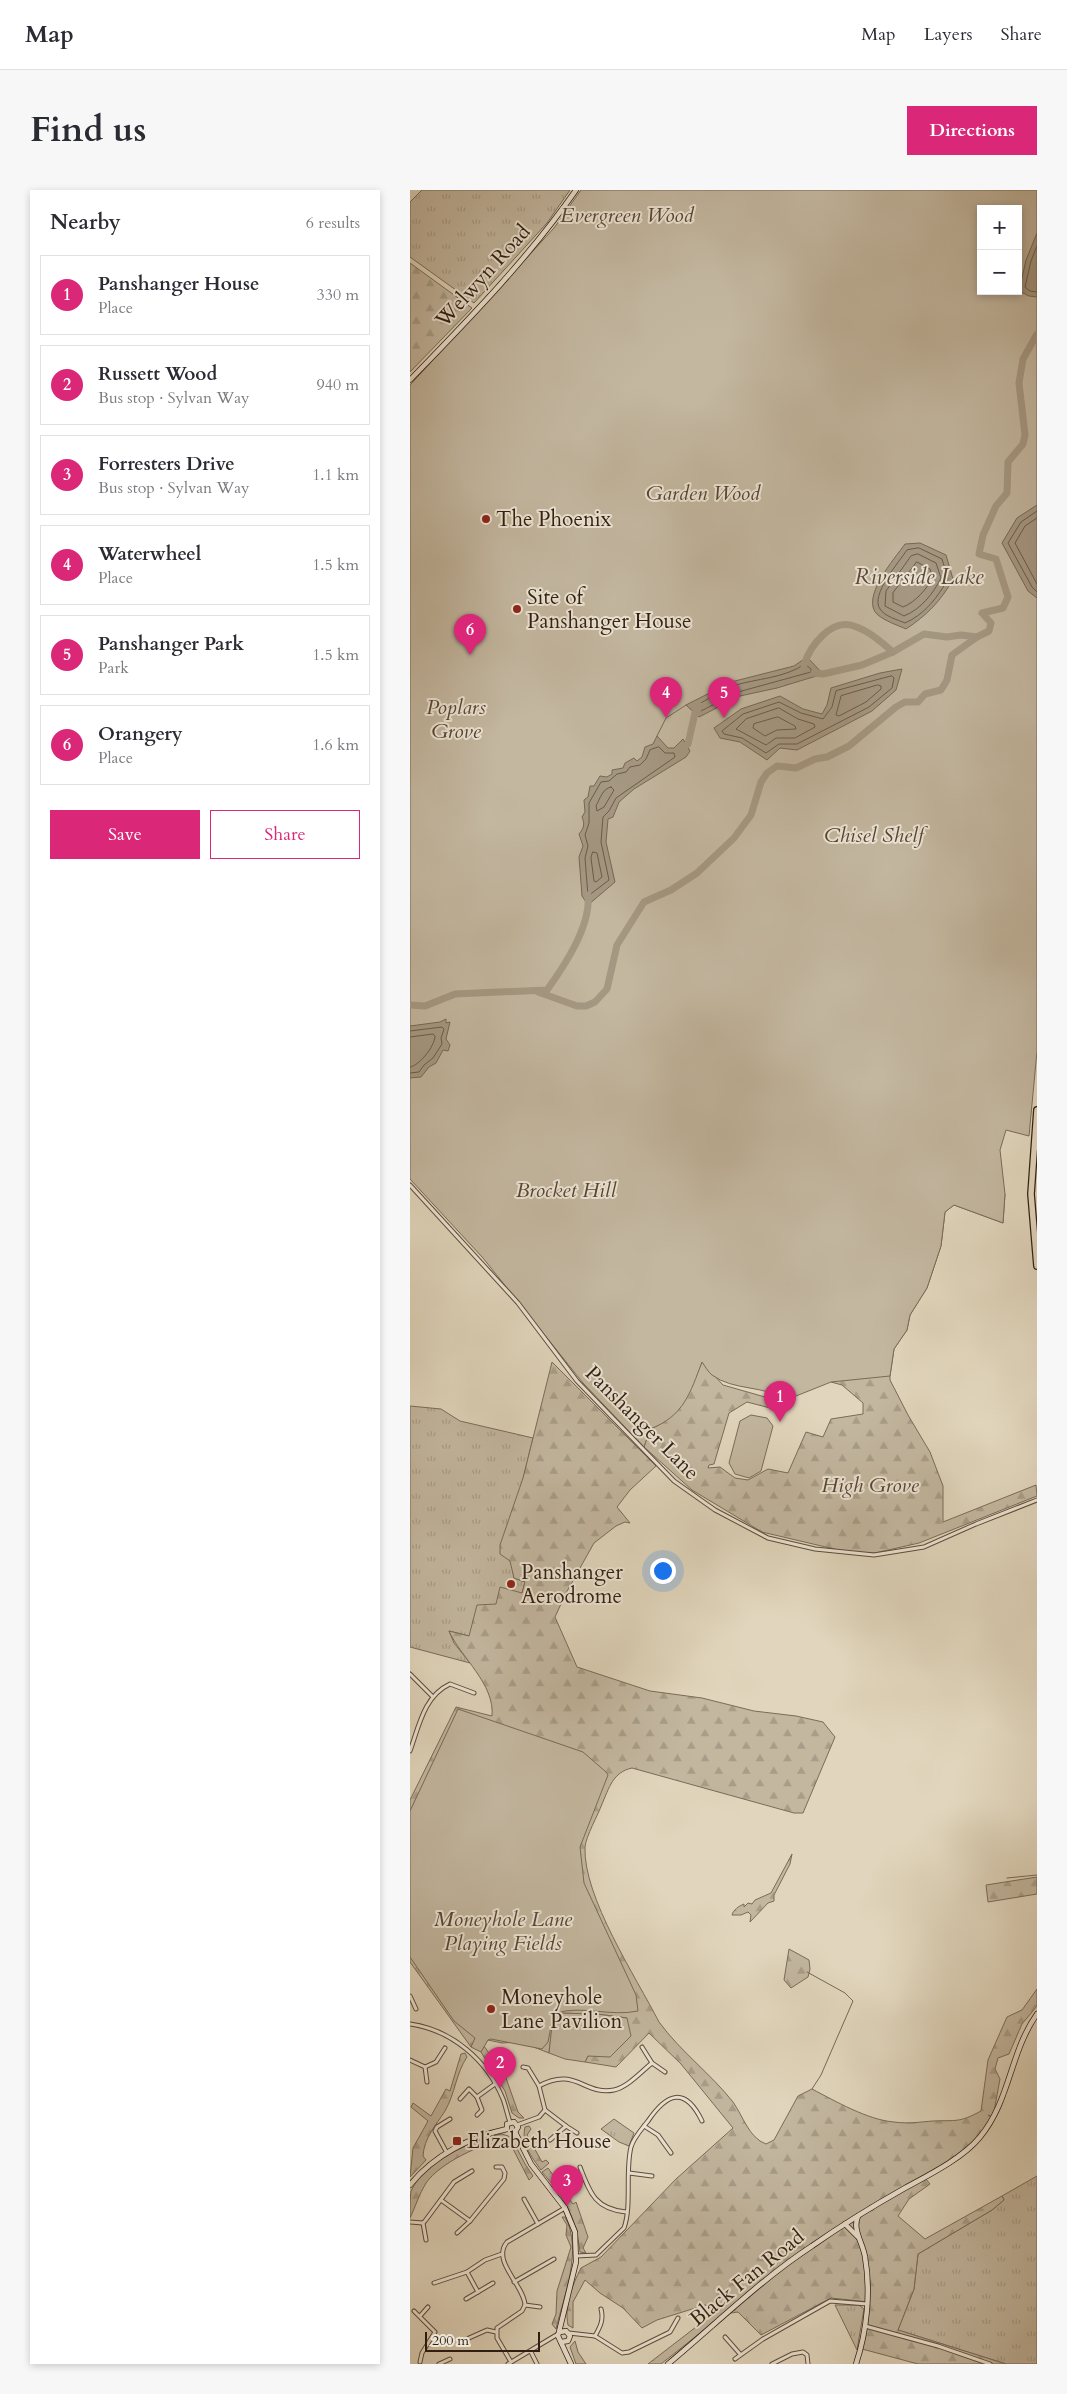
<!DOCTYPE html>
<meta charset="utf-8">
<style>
:root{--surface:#fff;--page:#f7f7f7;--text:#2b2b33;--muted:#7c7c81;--line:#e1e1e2;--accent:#db2777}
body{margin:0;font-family:Cardo,serif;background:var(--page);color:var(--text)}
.controls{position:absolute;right:15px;top:15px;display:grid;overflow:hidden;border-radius:0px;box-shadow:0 2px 8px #0003}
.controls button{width:45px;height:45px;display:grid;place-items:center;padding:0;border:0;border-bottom:1px solid var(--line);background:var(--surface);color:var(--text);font:25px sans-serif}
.scale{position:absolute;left:15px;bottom:12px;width:115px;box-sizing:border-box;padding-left:5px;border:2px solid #301f11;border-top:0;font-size:14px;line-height:18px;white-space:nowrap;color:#301f11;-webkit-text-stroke:4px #ece4d4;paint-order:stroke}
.you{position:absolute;left:252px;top:1380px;width:18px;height:18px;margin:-12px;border:4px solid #fff;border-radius:50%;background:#1a73e8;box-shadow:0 0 0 8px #1a73e833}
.badge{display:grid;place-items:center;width:32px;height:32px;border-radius:50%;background:var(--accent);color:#fff;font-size:16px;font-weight:700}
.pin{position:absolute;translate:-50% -41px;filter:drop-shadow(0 1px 2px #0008)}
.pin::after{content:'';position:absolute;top:26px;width:18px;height:15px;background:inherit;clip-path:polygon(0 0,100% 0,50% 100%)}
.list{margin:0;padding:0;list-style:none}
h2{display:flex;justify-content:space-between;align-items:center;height:65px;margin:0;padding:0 20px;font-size:21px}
h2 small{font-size:16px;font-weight:400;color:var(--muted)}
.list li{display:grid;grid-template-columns:32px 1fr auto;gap:15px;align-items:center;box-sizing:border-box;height:80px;margin:0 10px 10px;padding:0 10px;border:1px solid var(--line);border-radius:0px}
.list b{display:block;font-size:19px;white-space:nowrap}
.list p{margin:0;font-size:16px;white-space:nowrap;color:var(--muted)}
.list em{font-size:16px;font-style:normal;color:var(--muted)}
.actions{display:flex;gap:10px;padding:15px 20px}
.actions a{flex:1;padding:11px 0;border:1px solid var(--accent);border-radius:0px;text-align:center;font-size:18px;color:var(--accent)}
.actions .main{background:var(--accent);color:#fff}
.map{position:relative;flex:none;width:627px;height:2174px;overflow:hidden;border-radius:0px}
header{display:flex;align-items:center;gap:30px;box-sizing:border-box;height:70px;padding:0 25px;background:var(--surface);border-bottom:1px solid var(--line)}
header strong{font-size:24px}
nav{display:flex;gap:28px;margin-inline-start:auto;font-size:18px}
.intro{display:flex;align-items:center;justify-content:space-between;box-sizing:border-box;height:120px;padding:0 30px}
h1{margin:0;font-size:35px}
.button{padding:12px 22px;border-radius:0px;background:var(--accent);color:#fff;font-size:18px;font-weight:700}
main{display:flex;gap:30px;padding:0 30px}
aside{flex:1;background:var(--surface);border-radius:0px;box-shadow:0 2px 8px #0003}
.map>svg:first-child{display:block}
.grass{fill:url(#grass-tufts);stroke:#7a6b58}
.forest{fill:url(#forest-firs);stroke:#7a6b58}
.green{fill:#c3b7a0;stroke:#7a6b58;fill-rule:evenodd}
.water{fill:#a59883;stroke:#766855}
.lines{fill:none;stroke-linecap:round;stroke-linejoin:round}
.shore{stroke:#6a5c4a;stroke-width:1}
.stream{stroke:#766855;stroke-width:1}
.river{stroke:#a59883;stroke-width:7}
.street-casing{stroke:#5c4d3c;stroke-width:5}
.secondary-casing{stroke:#301f11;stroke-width:6}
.highway-casing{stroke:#301f11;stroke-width:8}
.street{stroke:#ece4d4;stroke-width:3}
.secondary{stroke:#ece4d4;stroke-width:4.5}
.highway{stroke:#e1d6bd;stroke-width:5.5}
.poi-dot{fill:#8f2418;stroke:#ece4d4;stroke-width:2}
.labels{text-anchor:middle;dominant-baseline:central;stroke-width:4;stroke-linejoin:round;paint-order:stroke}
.park-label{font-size:21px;font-style:italic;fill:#554535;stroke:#ece4d4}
.street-label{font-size:21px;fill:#301f11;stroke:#ece4d4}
.poi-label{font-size:21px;fill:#301f11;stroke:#ece4d4;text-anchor:start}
.water-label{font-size:22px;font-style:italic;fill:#594939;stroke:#ece4d4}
</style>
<header>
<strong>Map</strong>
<nav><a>Map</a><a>Layers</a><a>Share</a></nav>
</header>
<div class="intro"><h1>Find us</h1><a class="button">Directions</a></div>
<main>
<aside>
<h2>Nearby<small>6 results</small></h2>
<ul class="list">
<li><span class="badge">1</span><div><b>Panshanger House</b><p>Place</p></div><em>330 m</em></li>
<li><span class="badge">2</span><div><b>Russett Wood</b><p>Bus stop · Sylvan Way</p></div><em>940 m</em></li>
<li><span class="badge">3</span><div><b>Forresters Drive</b><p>Bus stop · Sylvan Way</p></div><em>1.1 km</em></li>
<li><span class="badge">4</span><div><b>Waterwheel</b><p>Place</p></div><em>1.5 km</em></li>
<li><span class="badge">5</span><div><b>Panshanger Park</b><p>Park</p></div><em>1.5 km</em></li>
<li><span class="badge">6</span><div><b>Orangery</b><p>Place</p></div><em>1.6 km</em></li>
</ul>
<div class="actions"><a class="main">Save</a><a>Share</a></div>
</aside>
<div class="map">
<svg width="627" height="2174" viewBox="0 0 627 2174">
<defs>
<pattern id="grass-tufts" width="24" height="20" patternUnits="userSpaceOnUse" patternTransform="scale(1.25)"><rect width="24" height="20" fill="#c3b7a0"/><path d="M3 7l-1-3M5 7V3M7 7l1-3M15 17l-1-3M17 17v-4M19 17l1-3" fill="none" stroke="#a89d89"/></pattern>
<pattern id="forest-firs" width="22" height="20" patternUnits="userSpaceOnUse" patternTransform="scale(1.25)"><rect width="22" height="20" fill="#c3b7a0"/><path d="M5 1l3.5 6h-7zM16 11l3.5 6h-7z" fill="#a89d89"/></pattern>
</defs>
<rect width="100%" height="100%" fill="#e1d6bd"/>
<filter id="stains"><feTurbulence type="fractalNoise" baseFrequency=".004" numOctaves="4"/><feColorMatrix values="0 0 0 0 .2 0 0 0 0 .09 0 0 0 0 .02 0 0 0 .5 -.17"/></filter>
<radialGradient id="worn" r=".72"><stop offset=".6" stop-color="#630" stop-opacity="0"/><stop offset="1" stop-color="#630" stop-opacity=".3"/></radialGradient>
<g class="grass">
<path d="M12,0H160L137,33L64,113L0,67V12Z"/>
<path d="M0,1216L31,1219L50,1231L123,1248C114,1285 96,1352 104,1388L115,1392L112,1403L86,1414L59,1446L39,1441L44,1453L60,1473L0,1457Z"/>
<path d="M204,1929L224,1943L219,1956L209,1952L191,1939Z"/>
<path d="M627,1986V2174H596L488,2140L504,2099L508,2064L582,2020L594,2010L592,2006Z"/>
<path d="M425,2115H449L454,2119L447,2160Z"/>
</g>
<g class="forest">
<path d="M0,73L62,118L0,182Z"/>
<path d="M595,1004L593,1033L544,1015L535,1022L531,1056L517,1098L500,1125L497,1140L484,1159L480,1186V1190L498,1225L520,1262L533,1296V1332L626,1295L627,1306L509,1353L465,1363L437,1362L352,1342L282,1300L234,1257L240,1239C267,1229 282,1197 292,1172L313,1195L362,1209L365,1213L364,1219L337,1212L319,1223L304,1274L299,1275L298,1278L310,1277L325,1288L338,1290L358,1279L378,1283L396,1242L413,1247L421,1229L453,1224V1213L432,1195L421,1192L416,1035Z"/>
<path d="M142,1172L246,1276L220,1300L207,1317L220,1333L215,1332L206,1336L184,1353L156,1403L145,1427L167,1477L240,1501L292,1508L344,1521L386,1526L413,1532L425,1547L393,1623H384L222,1578C203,1582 199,1598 192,1614C188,1625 176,1646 175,1657C173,1707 226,1787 249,1832C271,1862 301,1884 323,1912C333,1926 339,1948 356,1954L364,1950L388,1906L402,1899C425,1911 458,1930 484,1932C498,1934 510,1932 523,1931C546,1930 549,1933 571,1921L578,1870L597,1827L612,1820L627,1799V1816L612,1834L599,1864L588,1868L585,1879L590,1889L583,1927L578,1925L584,1929L569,1949L515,1988L520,1994L499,2009L488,2026L515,2049L592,2006L594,2010L582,2020L508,2064L504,2099L488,2140L596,2174H508L452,2159L459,2112L421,2108L351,2145L328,2122L314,2124L251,2174H238L308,2120L295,2115L247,2130L232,2138L213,2118L190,2103L175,2090L163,2112V2138L158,2135C154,2115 162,2096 171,2078L191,2067L266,1989L323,1938L271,1874L239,1843L206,1877L175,1872L178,1866L217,1828L187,1824L144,1823L139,1863L111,1852L92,1853L78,1850L0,1648V1610L46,1517L82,1526C85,1494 51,1468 39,1441L59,1446L67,1415L86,1414L90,1397L112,1403L115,1392L104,1388L100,1371L90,1364V1355L113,1288Z"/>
<path d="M382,1664L380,1674L364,1705V1711L358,1713L340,1732L341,1725L338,1722L331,1725H322C323,1720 329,1716 334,1714V1717L338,1713L342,1714L345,1710L361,1703Z"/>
<path d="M627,1687V1704L578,1712L576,1695Z"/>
<path d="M0,1742L69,1841L61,1857L0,1772Z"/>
<path d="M379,1759L399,1770L400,1779L398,1787L381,1798L374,1790Z"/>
<path d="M74,1856L96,1888L108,1922L114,1928H109L102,1923L95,1901L71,1862Z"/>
<path d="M55,1863L57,1867C46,1883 45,1904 35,1921C26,1935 14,1948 13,1966L16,1970L0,1987L3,1958L18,1931L1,1917L3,1913L21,1926L36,1899L40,1901L51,1864Z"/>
<path d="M119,1936L121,1939L117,1945L132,1972L136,1970L139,1973L131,1980C121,1966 111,1954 115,1937Z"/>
<path d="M92,1944L101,1947L115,1974L123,1986L119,1990L100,1953L94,1949C70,1955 31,1972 16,1993C9,2004 5,2018 0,2028C0,2020 0,2008 1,2001C13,1974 64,1948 92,1944Z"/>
<path d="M138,1978L151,1996L159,1994L162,1998L158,2008L163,2014L166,2012L178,2047L173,2058L176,2063L170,2062C166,2027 155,2008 132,1982Z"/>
<path d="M152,2027H155C173,2060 154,2105 146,2139L142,2134L146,2124L147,2101L161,2057L156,2045L157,2035Z"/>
<path d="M165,2151L168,2162L176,2174H166L160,2157Z"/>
</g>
<g class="green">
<path d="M171,0H627V861L619,946L596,940L590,960L595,1004L593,1033L544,1015L535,1022L531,1056L517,1098L500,1125L497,1140L484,1159L480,1186L421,1192L376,1210C355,1195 323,1201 302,1185C298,1182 295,1176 292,1172C280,1203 274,1226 240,1239L234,1257L173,1193L73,1068L0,989V195L144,38ZM571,19H608V101H571Z"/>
<path d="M341,1225L357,1228L363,1236L351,1281L339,1288L325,1284L319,1273L330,1231Z"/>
<path d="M48,1519L173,1562L196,1582L198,1585L170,1657L174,1693L226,1805L228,1821C201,1827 172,1815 146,1823L187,1824L217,1828L221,1846L200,1867L178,1866L175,1872L155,1869L139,1863L143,1826L138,1852L132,1859L81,1849L78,1850L71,1862L61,1857L65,1848L44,1831L0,1767V1621Z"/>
</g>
<g class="water">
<path d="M627,43V107L619,106L609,101L616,70Z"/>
<path d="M627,315V408L618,401L592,353L607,328Z"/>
<path d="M510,353L536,365L543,389C531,411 517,425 496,439C487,435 475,431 468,425C449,409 485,368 495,354Z"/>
<path d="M397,467L413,484L367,498L330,506L289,527L276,515L321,492L384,476Z"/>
<path d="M492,479L486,500L462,521L387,560L370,558L357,570L330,552L310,548L304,538L331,519L370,506L393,519L412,524L417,515L421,498L470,483Z"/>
<path d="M247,546L258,558H264L273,549L280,561L276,567L224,599L209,612L203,627L198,629L196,652L205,692L178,715L172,706L169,667L173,656L169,644C174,638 175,634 172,627L175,622L174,610L178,607L180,596H184L190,586L197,587L202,584V580L213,578L215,573L224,568L227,571L232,567L235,557L243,554Z"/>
<path d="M36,829V833L40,832L36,849L40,855L38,861L33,860L26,873L19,877L11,887L0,888V836L30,832Z"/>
</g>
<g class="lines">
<g class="shore">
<path d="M627,56L621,71L615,97L620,101L627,102"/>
<path d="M627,321L611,332L598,353L622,397L627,402"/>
<path d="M627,328L615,336L605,353L627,394"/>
<path d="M509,358L532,369L538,389C528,407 514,425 495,433C488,430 474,426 470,419C460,405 489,372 497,360Z"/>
<path d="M508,364L526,373L531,388C523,404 511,419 494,426L475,416L476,401L501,366Z"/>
<path d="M507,372L520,379L523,388C516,399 506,412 493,417L483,412V403Z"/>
<path d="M395,474L401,479V482L328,502L291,521L286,518L287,515C299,509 311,500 323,496C347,488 373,489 395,474Z"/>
<path d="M482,486L484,488L482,498L459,517L387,554H369L356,563L332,548L314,544L312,541L333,524L369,512L391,523L413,529L422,517L426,501Z"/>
<path d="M468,495L471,496V499L456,512L429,526L426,525L431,506Z"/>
<path d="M369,518L388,529L404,534L405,537L385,548H366L356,555L326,539L336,529Z"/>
<path d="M368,527L385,536L386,539L367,540L355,546L343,538L344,534Z"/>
<path d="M249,557L255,563H264L265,567L206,608L199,621L193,627L191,652L199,690L178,706L175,668L178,656L175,645L179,633V613L191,592L199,591L207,584L216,582L220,577L230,575L236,569L240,560Z"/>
<path d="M201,597L204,600L194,617L187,621L186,616C190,609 192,599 201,597Z"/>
<path d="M183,662L187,663L192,687L186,692L184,691L181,668Z"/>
<path d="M0,841L32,837L34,839L31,848L32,854L23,868L14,875L9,882L0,883"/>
<path d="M0,847L23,844L25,846C25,856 9,876 0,877"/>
</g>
<g class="stream">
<path d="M247,546L256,528L276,515"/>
<path d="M597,1688L627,1685"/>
<path d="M397,1782L435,1803L443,1811L411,1885L402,1899"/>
</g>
<g class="river">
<path d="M394,475C400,456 421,428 444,436C459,441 471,452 483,462"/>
<path d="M404,483L413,484L452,475L483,462L514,444L537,447L551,445L567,447L579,441L581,433L572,423L593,418L598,407L586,369L569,364L573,345L586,316L597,303L598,272L613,254L615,245L609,193L613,169L627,144"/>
<path d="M271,559L278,554L285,523L290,516"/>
<path d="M128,802L167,816H176L185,812L197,799L207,755L234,712L261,700L287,683L324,648L341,625L351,592L357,583L367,576L386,578L405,569L417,567L439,556L486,517L495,512H508L515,504L531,500L537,490L542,465L567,447"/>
<path d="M0,815L15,816L45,804L137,800C155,775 181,736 178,705"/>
</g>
<g class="street-casing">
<g id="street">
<path d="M0,995L108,1113L167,1191L264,1291L305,1320L358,1348L405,1359L464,1365L514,1357L566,1334L627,1310"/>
<path d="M0,1484L23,1507"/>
<path d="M0,1561C9,1536 14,1506 40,1494L64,1503"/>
<path d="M0,1806L6,1819"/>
<path d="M0,1834C42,1840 77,1870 93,1909C96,1917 97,1924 100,1932"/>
<path d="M0,1870L15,1877L26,1872L35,1858"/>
<path d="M242,1873L255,1882"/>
<path d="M15,1877L17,1892"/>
<path d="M129,1896C166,1876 174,1906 204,1900C218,1897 232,1881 242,1873L232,1857"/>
<path d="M67,1907L85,1894"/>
<path d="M50,1909L59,1899L67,1907L72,1920L67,1925"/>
<path d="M135,1920L156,1936L140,1950"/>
<path d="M107,1935L129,1927L135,1920L129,1896L118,1878L113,1877"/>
<path d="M156,1936L167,1943"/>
<path d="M234,1936L248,1945L261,1963"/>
<path d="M37,1963L25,1941L27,1937L40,1929"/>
<path d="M170,1977C180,2003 185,2019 216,2022"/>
<path d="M219,1983L242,1986"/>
<path d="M114,2009L128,2034"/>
<path d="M31,2010L60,2031"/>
<path d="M0,2032L13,2033L15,2031L44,1992L62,1981"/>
<path d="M13,2033L16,2050"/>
<path d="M47,2043L60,2031L94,1989L95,1983L92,1977H86"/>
<path d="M166,2066L186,2065L214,2038C222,2016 215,1981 221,1957C224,1947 231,1940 238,1931C257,1903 275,1896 292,1931"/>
<path d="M57,2082L68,2102"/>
<path d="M104,2092L144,2069"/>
<path d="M24,2093L57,2082L75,2070L92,2064"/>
<path d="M56,2109L83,2093"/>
<path d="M115,2115C114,2095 81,2071 97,2052L155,2018"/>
<path d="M4,2121L25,2142L12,2163L10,2172"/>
<path d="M10,2126L18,2117"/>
<path d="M455,2136L528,2156L580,2174"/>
<path d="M159,2143L185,2146L212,2163L219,2162L260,2142L268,2128"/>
<path d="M185,2146C190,2137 194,2130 191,2119"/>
<path d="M315,2147L330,2164"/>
<path d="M59,2148L77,2140L86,2142"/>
<path d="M121,2162L127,2174"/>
<path d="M325,2169L353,2149L420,2111L457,2114"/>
<path d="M101,2172L87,2148V2138L112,2121L115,2115L130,2117"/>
<path d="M29,2174L40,2169"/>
<path d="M98,2174L148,2144"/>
<path d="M362,2174L382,2164L393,2162L397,2165L398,2174"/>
</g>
</g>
<g class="secondary-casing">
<g id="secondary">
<path d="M0,190C58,130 118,69 166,0"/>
<path d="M97,1939V1934L104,1932L108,1937L105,1942"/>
<path d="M105,1942L121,1974L155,2018L165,2042L166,2072L148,2146L161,2174"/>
<path d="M0,1995C24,1965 60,1947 97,1939"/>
<path d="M435,2034L448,2047"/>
<path d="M150,2142L156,2141L160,2146L158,2151L151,2152"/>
<path d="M258,2174C305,2135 350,2090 402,2056C432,2035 463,2016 495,1998C519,1985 553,1968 570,1947C600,1911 600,1862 627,1824"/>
<path d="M446,2174C457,2141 461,2101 455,2067C453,2053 442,2040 448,2026"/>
</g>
</g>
<g class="highway-casing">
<path id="highway" d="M627,920L621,1004L627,1076"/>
</g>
<use href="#street" class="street"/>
<use href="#secondary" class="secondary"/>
<use href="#highway" class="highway"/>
</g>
<g class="poi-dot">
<circle cx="76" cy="329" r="5"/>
<circle cx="107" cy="419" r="5"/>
<circle cx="101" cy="1394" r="5"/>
<circle cx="81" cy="1819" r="5"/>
<rect x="42" y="1946" width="10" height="10" rx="2.5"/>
</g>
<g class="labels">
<g class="park-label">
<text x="217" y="25">Evergreen Wood</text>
<text x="293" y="303">Garden Wood</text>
<text x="46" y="517">Poplars<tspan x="46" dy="24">Grove</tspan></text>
<text x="464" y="645">Chisel Shelf</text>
<text x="156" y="1000">Brocket Hill</text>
<text x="460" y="1295">High Grove</text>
<text x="93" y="1729">Moneyhole Lane<tspan x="93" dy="24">Playing Fields</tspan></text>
</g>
<g class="street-label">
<text transform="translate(73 86) rotate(-48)">Welwyn Road</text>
<text transform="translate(232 1233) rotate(45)">Panshanger Lane</text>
<text transform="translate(337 2088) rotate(-39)">Black Fan Road</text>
</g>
<g class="poi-label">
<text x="86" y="329">The Phoenix</text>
<text x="117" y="407">Site of<tspan x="117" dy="24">Panshanger House</tspan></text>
<text x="111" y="1382">Panshanger<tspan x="111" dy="24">Aerodrome</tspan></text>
<text x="91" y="1807">Moneyhole<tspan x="91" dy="24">Lane Pavilion</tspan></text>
<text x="57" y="1951">Elizabeth House</text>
</g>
<g class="water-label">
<text x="509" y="387">Riverside Lake</text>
</g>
</g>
<rect width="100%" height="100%" filter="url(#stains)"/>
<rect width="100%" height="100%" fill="url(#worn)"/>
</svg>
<div class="controls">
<button>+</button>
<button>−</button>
</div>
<div class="scale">200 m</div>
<div class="you"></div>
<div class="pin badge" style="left:370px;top:1232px">1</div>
<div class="pin badge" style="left:90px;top:1898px">2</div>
<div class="pin badge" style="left:157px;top:2016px">3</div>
<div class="pin badge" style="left:256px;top:528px">4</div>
<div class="pin badge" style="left:314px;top:528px">5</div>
<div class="pin badge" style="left:60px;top:465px">6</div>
</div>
</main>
